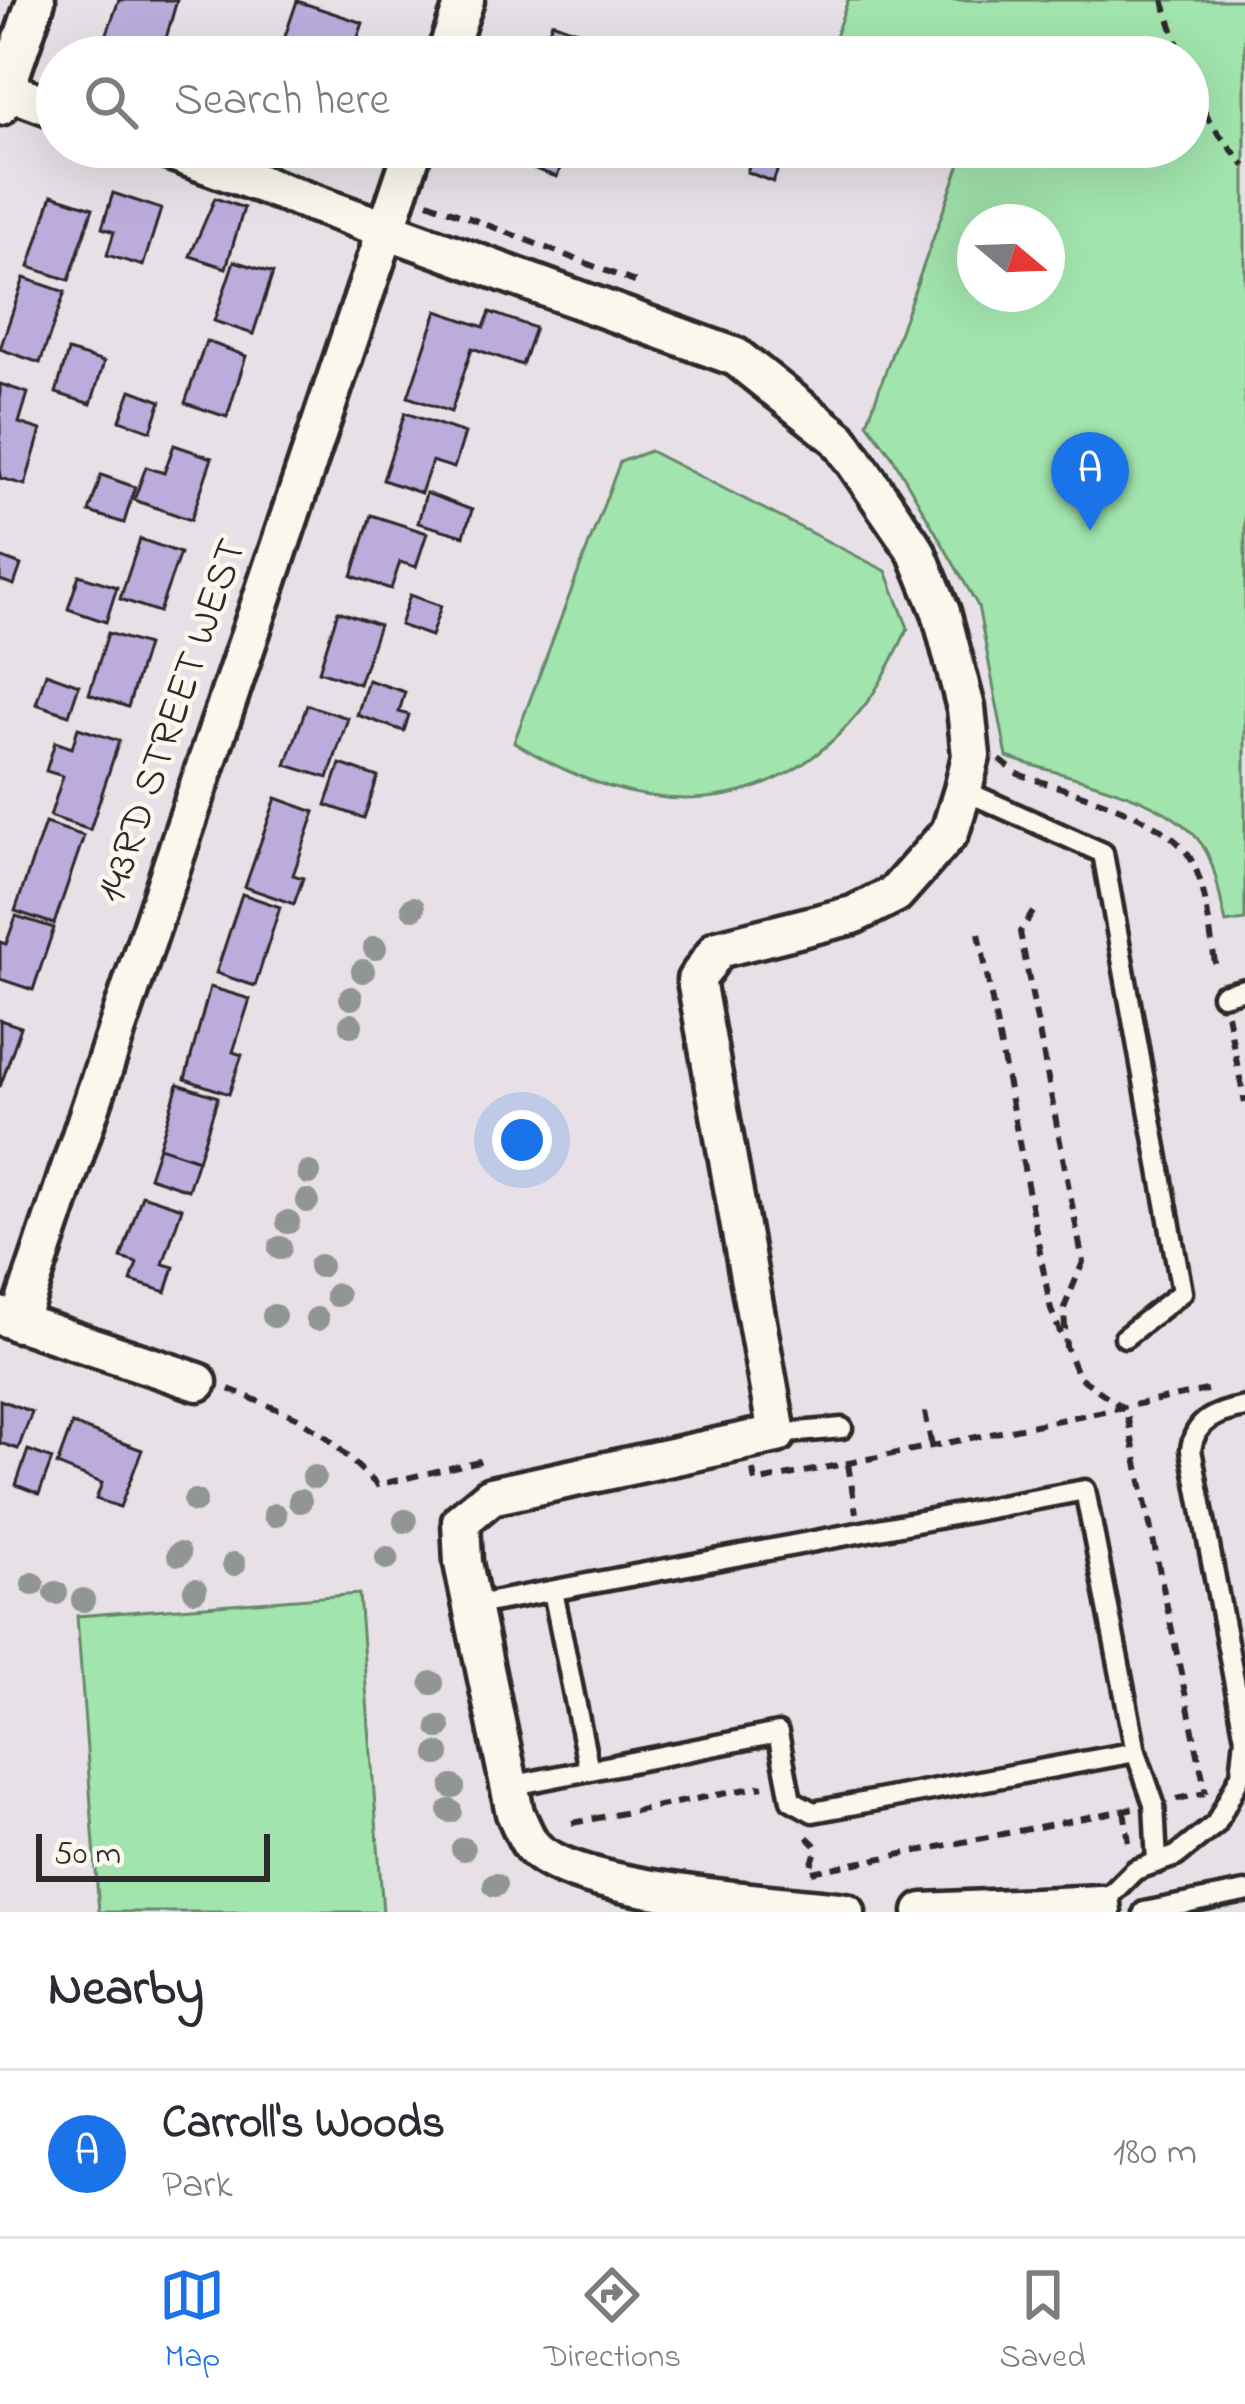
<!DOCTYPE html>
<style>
:root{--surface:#fff;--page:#f2f2f3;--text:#2b2b33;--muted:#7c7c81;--line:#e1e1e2;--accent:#1a73e8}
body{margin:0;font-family:"Indie Flower",sans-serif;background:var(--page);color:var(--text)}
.compass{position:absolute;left:957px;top:204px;width:108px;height:108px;border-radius:50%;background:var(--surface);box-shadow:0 12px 48px #0002;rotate:109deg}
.scale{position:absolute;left:36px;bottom:30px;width:234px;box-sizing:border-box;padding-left:12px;border:6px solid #2b2b2b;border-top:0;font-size:33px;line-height:42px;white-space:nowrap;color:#2b2b2b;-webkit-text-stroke:9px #fbf7ec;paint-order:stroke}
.you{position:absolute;left:522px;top:1140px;width:42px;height:42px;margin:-30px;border:9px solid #fff;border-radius:50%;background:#1a73e8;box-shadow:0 0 0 18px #1a73e833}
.badge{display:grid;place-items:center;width:78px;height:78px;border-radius:50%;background:var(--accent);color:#fff;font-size:39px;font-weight:700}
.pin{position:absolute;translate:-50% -99px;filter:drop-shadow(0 3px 6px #0008)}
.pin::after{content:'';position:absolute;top:63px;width:42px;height:36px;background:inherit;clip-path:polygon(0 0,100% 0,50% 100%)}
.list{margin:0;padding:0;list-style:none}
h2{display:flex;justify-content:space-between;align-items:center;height:156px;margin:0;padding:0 48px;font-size:51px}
h2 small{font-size:39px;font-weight:400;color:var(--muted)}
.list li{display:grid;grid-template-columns:78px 1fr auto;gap:36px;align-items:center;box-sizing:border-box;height:168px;padding:0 48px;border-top:3px solid var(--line)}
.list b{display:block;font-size:45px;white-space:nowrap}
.list p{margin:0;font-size:39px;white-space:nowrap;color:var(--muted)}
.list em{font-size:39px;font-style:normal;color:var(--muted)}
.icon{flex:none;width:66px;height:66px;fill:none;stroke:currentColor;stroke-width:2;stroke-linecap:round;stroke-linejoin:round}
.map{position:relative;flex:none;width:1245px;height:1912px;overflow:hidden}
.search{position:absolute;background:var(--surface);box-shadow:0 12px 48px #0002;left:36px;right:36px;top:36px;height:132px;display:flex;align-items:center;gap:30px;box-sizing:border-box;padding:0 42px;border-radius:66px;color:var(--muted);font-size:45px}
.sheet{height:324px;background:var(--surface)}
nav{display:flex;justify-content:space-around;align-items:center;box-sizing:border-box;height:168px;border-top:3px solid var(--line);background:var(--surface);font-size:33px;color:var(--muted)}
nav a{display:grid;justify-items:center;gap:6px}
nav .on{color:var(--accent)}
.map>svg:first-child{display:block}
.green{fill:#a2e4ad;stroke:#66886c;stroke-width:3;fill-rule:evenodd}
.building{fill:#bbacdc;stroke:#2b2b2b;stroke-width:3}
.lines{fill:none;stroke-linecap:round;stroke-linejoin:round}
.service-casing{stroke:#2b2b2b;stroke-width:27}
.minor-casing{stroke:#2b2b2b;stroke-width:45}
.path{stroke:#2b2b2b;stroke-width:6;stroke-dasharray:12 9;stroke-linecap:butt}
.service{stroke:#fbf7ec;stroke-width:18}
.minor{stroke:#fbf7ec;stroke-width:36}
.tree{fill:#919692}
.labels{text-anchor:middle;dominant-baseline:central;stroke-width:9;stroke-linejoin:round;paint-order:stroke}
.street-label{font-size:42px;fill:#2b2b2b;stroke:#fbf7ec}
</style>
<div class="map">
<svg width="1245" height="1912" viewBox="0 0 1245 1912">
<rect width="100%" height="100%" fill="#e8e0e7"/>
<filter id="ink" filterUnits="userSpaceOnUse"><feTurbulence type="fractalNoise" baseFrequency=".00833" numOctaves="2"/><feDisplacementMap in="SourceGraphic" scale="24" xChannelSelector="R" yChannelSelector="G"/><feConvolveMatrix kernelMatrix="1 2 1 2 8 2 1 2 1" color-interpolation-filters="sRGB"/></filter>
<g filter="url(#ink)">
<g class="green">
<path d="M848,0H1245V920L1226,923C1220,900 1217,872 1206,851C1175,794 1064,778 1007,757L978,606L892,456L867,423L966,147H1188V57H828ZM975,222H1047V294H975Z"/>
<path d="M650,451L886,571L908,628C896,652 884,680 868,701C772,828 638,820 514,742L620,462Z"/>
<path d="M359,1594L383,1912H99L77,1616Z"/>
</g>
<g class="building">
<path d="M119,0H177L161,56L106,36Z"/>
<path d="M297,1L363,23L351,57H278Z"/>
<path d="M552,22L590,36L583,57H539Z"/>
<path d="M518,147H568L557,177L513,161Z"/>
<path d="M753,154L780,164L773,182L747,172Z"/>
<path d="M113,193L161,209L143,266L107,255L114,232L102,228Z"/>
<path d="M52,195L93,208L69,280L29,267Z"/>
<path d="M215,198L244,208L226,268L190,256Z"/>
<path d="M234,261L273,273L253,334L214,321Z"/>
<path d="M24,278L65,292L40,363L0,349Z"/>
<path d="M437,311L484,327L490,312L535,328L522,365L472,348L451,412L408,397Z"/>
<path d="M206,341L246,356L227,417L185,403Z"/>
<path d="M68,351L104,362L91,404L56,393Z"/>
<path d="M0,384L28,393L19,423L41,430L25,485L0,478Z"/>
<path d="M131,390L161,401L151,431L120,420Z"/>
<path d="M405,413L465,433L454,468L432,461L421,493L383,480Z"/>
<path d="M174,445L212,458L191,520L134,500L146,467L164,473Z"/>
<path d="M101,475L135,487L124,523L89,512Z"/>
<path d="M426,493L472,510L464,536L418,523Z"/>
<path d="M371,515L427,533L416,567L400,562L391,589L352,576Z"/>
<path d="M140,539L180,553L159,612L120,599Z"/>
<path d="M0,557L21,565L14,585L0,580Z"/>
<path d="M79,575L117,587L106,622L68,609Z"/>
<path d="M410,595L441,606L431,636L400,625Z"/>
<path d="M338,611L379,625L359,684L319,671Z"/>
<path d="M108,633L147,645L128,707L89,694Z"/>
<path d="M46,673L79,685L69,715L36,704Z"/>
<path d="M368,680L405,692L399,712L409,715L404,731L357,715Z"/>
<path d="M307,705L348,718L328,778L286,765Z"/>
<path d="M78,728L119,741L90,830L50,816L63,776L46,771L55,742L72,748Z"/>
<path d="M340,764L378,777L364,818L326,805Z"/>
<path d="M276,798L315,812L293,875L303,878L294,904L245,887Z"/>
<path d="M45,823L84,836L54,924L15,911Z"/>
<path d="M242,894L280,907L255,986L216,973Z"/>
<path d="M16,916L54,928L33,990L0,979V942L6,944Z"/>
<path d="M210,987L250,999L233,1052L242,1055L229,1094L185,1079Z"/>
<path d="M0,1020L21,1027L0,1087Z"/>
<path d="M178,1084L218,1097L198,1160L159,1147Z"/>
<path d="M159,1147L198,1160L188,1190L149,1177Z"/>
<path d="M142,1195L182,1208L163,1264L174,1267L166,1292L131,1281L137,1263L121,1258Z"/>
<path d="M0,1400L32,1412L18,1449L0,1443Z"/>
<path d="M72,1424L142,1450L120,1507L96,1499L102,1483L57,1465Z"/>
<path d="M28,1450L52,1459L39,1494L16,1485Z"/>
</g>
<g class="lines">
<g class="service-casing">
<g id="service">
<path d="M963,790L1103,853L1182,1292L1125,1337"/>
<path d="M1222,995L1245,989"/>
<path d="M777,1434L842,1428"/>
<path d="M553,1591L589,1770"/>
<path d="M471,1606L1085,1490L1136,1752L1154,1804L1157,1863"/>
<path d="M509,1786L778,1733L791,1800L813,1812L1136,1752"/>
<path d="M1101,1904L1135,1870L1176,1856L1216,1824L1241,1774L1245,1738L1191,1450C1194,1420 1218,1412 1245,1407"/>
<path d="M1144,1912L1245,1892"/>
</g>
</g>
<g class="minor-casing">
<g id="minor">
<path d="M445,57L465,0"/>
<path d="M0,88L57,109"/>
<path d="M0,106L36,0"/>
<path d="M159,147L736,357L839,439L916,551L941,612L966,708L971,756L963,790L950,832L895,894L853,915L718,949L696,980L777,1434L491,1496L461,1521L463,1563L515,1813C520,1823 525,1837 532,1846C572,1893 779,1903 846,1912"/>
<path d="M0,1316L198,1382"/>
<path d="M18,1323L414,147"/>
<path d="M923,1912L1101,1904L1102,1912"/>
</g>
</g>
<g class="path">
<path d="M1163,0L1182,57"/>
<path d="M1188,73L1211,124L1245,166"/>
<path d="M428,202L640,284"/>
<path d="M1000,760L1018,774C1066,791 1168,814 1192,861C1209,893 1209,938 1217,972"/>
<path d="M1033,912L1020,932L1083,1262L1064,1308L1066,1347L1078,1376L1126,1410L1206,1793"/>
<path d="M979,933L1051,1310L1061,1334"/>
<path d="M1227,1014L1245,1103"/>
<path d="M229,1389L296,1417L328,1438L377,1485L488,1459"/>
<path d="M925,1412L932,1447"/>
<path d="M848,1464L856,1513"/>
<path d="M753,1470L755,1482L1207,1390"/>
<path d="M1177,1799L1205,1793"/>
<path d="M1124,1810L1129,1842"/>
<path d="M572,1823L763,1786"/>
<path d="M807,1837L817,1847L809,1873"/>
<path d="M812,1872L1134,1808"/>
</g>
<use href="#service" class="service"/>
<use href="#minor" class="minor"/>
</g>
<g class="tree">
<circle cx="413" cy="908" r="12"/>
<circle cx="375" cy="948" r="12"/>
<circle cx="363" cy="971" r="12"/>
<circle cx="351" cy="998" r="12"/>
<circle cx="351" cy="1025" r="12"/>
<circle cx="309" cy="1173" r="12"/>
<circle cx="307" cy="1201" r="12"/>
<circle cx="288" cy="1222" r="12"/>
<circle cx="280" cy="1248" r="12"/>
<circle cx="320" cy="1266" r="12"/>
<circle cx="337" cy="1295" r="12"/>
<circle cx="274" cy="1316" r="12"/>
<circle cx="317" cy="1319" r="12"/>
<circle cx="314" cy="1477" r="12"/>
<circle cx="195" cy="1501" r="12"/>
<circle cx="300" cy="1501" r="12"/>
<circle cx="275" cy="1515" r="12"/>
<circle cx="405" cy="1521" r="12"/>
<circle cx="179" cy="1554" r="12"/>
<circle cx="387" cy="1558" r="12"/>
<circle cx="234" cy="1564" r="12"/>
<circle cx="33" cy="1584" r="12"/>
<circle cx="195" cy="1590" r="12"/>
<circle cx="56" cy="1593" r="12"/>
<circle cx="83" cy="1600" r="12"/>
<circle cx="432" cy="1683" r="12"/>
<circle cx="439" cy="1727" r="12"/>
<circle cx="438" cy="1754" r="12"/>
<circle cx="453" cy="1787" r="12"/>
<circle cx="450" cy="1811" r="12"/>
<circle cx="463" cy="1849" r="12"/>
<circle cx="495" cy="1885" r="12"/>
</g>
</g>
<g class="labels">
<g class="street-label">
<text transform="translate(173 721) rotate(-71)">143RD STREET WEST</text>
</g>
</g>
</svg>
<svg class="compass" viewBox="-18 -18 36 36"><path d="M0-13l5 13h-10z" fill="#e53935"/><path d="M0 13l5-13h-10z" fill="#7c7c81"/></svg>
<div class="scale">50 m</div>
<div class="you"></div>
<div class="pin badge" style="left:1090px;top:531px">A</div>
<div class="search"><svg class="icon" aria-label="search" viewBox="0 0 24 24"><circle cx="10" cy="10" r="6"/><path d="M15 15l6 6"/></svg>Search here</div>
</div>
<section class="sheet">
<h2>Nearby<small></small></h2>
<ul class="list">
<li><span class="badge">A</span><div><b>Carroll's Woods</b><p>Park</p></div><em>180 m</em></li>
</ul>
</section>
<nav>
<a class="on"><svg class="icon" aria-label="map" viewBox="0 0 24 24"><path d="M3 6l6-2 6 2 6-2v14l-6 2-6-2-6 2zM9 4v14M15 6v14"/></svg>Map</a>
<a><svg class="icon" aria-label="directions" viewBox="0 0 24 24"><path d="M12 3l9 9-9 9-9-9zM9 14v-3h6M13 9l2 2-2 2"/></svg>Directions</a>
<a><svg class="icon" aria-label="saved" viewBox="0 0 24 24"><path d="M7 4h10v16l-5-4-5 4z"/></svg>Saved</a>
</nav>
